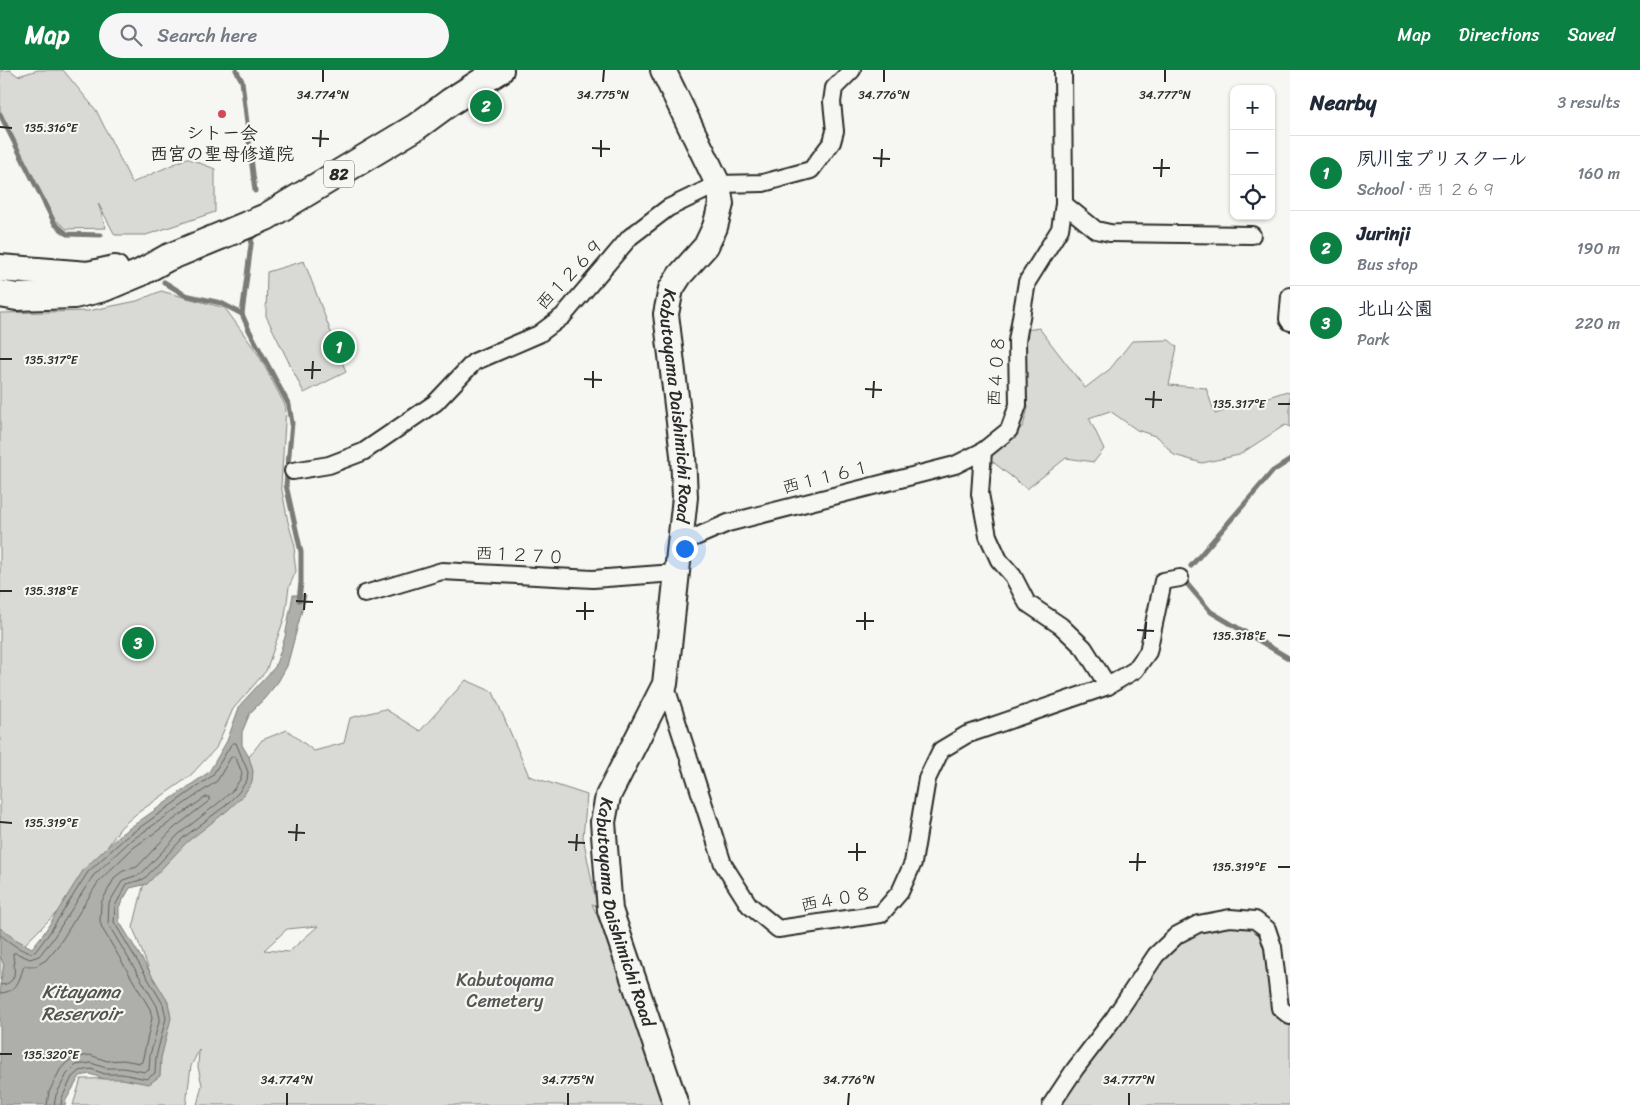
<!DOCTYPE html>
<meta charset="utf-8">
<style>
:root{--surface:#fff;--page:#f6f6f7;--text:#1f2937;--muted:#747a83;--line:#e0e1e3;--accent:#0b8043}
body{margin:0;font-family:Sriracha,"Klee One",sans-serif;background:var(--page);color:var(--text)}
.controls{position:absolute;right:15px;top:15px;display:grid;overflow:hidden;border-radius:10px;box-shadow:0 1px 4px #0004}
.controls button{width:45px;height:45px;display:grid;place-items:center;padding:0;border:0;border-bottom:1px solid var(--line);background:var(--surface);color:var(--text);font:25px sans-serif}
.you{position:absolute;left:684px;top:478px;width:18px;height:18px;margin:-12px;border:4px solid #fff;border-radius:50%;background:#1a73e8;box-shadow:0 0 0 8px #1a73e833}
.badge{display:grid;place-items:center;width:32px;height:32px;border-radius:50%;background:var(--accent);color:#fff;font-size:16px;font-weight:700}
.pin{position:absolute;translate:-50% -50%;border:2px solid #fff;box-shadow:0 1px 5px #0006}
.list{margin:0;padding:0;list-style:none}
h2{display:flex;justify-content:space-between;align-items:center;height:65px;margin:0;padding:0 20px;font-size:21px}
h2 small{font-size:16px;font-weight:400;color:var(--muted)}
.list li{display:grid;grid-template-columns:32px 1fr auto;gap:15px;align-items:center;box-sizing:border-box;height:75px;padding:0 20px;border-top:1px solid var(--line)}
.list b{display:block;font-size:19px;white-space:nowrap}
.list p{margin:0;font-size:16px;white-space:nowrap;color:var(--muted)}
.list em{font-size:16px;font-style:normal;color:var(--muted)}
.icon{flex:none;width:28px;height:28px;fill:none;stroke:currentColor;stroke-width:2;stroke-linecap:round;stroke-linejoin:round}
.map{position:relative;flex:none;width:1290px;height:1035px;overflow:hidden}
header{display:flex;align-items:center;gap:30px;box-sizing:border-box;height:70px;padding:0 25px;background:var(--accent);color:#fff}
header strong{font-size:24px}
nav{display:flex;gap:28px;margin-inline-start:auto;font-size:18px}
.search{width:350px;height:45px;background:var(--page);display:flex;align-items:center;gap:12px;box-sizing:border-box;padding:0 18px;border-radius:28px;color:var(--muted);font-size:19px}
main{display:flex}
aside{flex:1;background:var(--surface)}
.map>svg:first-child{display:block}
.green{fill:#d9d9d5;stroke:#828280;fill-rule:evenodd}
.water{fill:#aeaeab;stroke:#7a7a78}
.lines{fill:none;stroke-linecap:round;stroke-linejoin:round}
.shore{stroke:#5f5f5e;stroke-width:1}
.stream{stroke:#7a7a78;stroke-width:5}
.street-casing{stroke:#2b2b2b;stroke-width:20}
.secondary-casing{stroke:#2b2b2b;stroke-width:28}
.primary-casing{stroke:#2b2b2b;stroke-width:30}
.street{stroke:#f6f6f2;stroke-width:16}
.secondary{stroke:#f6f6f2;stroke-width:24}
.primary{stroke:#f6f6f2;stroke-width:26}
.ticks{fill:none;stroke:#2b2b2b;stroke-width:2}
.poi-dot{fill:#d1495b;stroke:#f6f6f2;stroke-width:2}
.labels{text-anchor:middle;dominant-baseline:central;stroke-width:4.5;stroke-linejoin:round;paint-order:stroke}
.shield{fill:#f6f6f2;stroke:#686867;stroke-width:1}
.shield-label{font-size:16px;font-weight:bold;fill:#2b2b2b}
.poi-label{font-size:18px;font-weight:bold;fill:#2b2b2b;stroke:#f6f6f2}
.street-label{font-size:18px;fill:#2b2b2b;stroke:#f6f6f2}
.park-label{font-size:18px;fill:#565656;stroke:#f6f6f2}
.water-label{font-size:19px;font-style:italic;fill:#525251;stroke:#f6f6f2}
.ticks-label{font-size:12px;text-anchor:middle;fill:#2b2b2b;stroke:#f6f6f2;stroke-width:4.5;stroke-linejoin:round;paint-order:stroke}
</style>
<header>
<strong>Map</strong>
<div class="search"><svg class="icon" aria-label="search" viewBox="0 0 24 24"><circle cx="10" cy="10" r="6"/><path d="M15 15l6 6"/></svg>Search here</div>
<nav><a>Map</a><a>Directions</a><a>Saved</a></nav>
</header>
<main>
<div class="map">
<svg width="1290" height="1035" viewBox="0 0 1290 1035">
<rect width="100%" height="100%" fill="#f6f6f2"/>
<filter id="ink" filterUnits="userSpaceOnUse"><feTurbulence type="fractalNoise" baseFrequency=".02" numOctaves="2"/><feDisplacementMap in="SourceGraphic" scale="10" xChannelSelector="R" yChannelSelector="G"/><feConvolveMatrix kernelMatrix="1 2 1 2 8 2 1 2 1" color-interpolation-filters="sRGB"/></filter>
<g filter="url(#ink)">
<g class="green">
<path d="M10,0L18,6L38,0H63L96,40L132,113L187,88L215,99V142L146,165H115L98,133L106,158L67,159L53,148L0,41V1Z"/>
<path d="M304,191L346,302L304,323L266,246L267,202Z"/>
<path d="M161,221L225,238L258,284L286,337L281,415L288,452L295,476L294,486L296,501L289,517L285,546L266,601L233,639L216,678L189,707L136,744L121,757L75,824L12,887L0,910V243L88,241L137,231Z"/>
<path d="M1039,258L1085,318L1110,299L1132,271L1169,270L1177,277L1169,315L1206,318L1215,344L1284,322L1290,323V357L1285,355L1239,385L1202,393L1174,385L1158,367L1137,360L1110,341L1089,348L1104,379L1094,392L1066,388L1027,419L988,388L1023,356L1028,338L1020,261Z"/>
<path d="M466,610L493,622L529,706L587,725L583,767L597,836L592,834L614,884L665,1035H197L202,1015L198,997L199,980L191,996L186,1035H73L81,1009L145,1008L169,952L133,858L149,792L198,753L262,670L287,660L314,681L344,673L350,648L385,639L420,661ZM318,856L289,882L264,880L287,859Z"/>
<path d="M1230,853L1253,857L1263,863L1290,953V1035H1060L1160,890L1180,871L1200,861Z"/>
</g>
<path class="water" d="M293,525H306L287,596L278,612L264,629L250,643L242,662V675L249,687L253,701L252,712L243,726L228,740L187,772L147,814L130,818L119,837V851L168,932L171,948L161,988L160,1006L149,1014L122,1009H104L90,1004L80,1006L66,1030L65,1035H0V915L4,895L0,886V858L15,869L32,878L44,863L84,799L121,764L209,702L227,671L240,635L275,597L285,567Z"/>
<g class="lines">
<g class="shore">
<path d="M0,865C9,871 24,885 35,882L48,865L88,802L125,768L212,706L232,673H236L248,702L247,710L239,722L225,736L183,768L144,809L127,814L115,836L114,852L163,934L166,948L156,987L155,1003L147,1009L122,1004H105L91,999L79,1001L72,1007L62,1028L61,1035"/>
<path d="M0,915C21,914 13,895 13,883H16L30,889L39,886L52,870L93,806L129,772L217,711L231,687L235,686L242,703L241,708L234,719L221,731L179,764L141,804L123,810L109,833L108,854L157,936L160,948L150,985L149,1000L145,1002L123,998H106L91,993L76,995L67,1004L56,1025L54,1035"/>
<path d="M0,923C18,922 19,910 24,896H36L46,890L60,873L99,811L133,778L206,727H209V731L173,759L137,797L123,801L115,807L101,833L100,851L102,858L150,939L152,948L142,992L140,993L123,990L107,991L90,985L73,988L66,993L60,1000L49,1022L47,1035"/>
</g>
<g class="stream">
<path d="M236,0L242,11L255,121"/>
<path d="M0,44L55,154L67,164L101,165"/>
<path d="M252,167L242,244L249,260L289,335L292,353L286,415L301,482V512L299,530"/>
<path d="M164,212L185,225L221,233L242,244"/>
<path d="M1191,496L1273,401L1290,390"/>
<path d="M1188,515L1211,542L1290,589"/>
</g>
<g class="street-casing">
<g id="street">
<path d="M1063,0L1064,134L1060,159L1027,212L1017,271L1018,335L1009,360L983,381L980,424L988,466L999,490L1013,506L1027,533L1061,556L1084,578L1108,616"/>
<path d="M1064,134L1096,160L1110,163L1252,165"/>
<path d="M1290,226L1288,249L1290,252"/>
<path d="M293,401L329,395L363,382L435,333L474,292L539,264L563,246L630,167L668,138L718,114L763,113L811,100L832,72L835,61L832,32L834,18L852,0"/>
<path d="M679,474L728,453L955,395L983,381"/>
<path d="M365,524L442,501L593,509L675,503"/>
<path d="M665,614L723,794L749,835L778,859L881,844L900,822L913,793L927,709L941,680L966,665L1108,616L1135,600L1148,582L1163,511L1180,508"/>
<path d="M1051,1035L1075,999L1114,948L1156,885L1177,865L1198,854L1230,848L1255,850L1267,859L1273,877L1280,938L1290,946"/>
</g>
</g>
<g class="secondary-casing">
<g id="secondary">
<path id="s1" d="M663,0L718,114L721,134L715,157L706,176L680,205L671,219L666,244L683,385L685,427L665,614L608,726L603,752L610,840L676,1035"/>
</g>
</g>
<g class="primary-casing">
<g id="primary">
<path d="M0,198L88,205L115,199"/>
<path d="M0,224L17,227L74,225L104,218L140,203L167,188L266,147L416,57L450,32L500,0"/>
</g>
</g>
<use href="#street" class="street"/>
<use href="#secondary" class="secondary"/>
<use href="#primary" class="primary"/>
</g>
</g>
<path class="ticks" d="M323,12V0M603,12L604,0M884,12V0M1165,12V0M0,57L12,58M312,68L329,69M320,77L321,60M592,78L610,79M601,87V70M873,88L890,89M881,97L882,79M1153,98H1170M1161,107L1162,89M0,289H12M304,300H321M312,309L313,291M584,309L602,310M593,318V301M865,319L882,320M873,328L874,311M1145,329L1162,330M1278,334H1290M1153,338L1154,321M0,521H12M296,531L313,532M304,540L305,523M576,541H594M585,550V532M856,551H874M865,560V542M1137,560L1154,561M1278,565L1290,566M1145,569L1146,552M0,752L12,753M288,762L305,763M296,771L297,754M568,772L585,773M576,781L577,764M848,782H866M857,791V773M1129,792H1146M1278,797H1290M1137,801L1138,783M0,984H12M287,1035V1023M568,1035V1023M848,1035L849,1023M1129,1035V1023"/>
<circle class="poi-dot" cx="222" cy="44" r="5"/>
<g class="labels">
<rect class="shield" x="324" y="90.5" width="30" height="27" rx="4"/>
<g class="shield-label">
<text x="339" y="104">82</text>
</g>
<g class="poi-label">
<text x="222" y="63">シトー会<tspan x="222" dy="21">西宮の聖母修道院</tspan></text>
</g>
<g class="street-label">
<text transform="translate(570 204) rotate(-47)">西１２６９</text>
<text transform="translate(996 301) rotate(-86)">西４０８</text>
<text stroke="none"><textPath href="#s1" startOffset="365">Kabutoyama Daishimichi Road</textPath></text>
<text transform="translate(826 407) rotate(-14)">西１１６１</text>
<text transform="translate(520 485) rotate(3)">西１２７０</text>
<text transform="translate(836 829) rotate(-10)">西４０８</text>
<text stroke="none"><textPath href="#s1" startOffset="890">Kabutoyama Daishimichi Road</textPath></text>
</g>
<g class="park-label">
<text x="505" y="910">Kabutoyama<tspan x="505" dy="21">Cemetery</tspan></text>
</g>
<g class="water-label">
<text x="81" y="921">Kitayama<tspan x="81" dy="22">Reservoir</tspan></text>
</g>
</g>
<g class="ticks-label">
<text x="323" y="29">34.774°N</text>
<text x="603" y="29">34.775°N</text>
<text x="884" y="29">34.776°N</text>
<text x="1165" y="29">34.777°N</text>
<text x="51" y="62">135.316°E</text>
<text x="51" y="294">135.317°E</text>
<text x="1239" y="338">135.317°E</text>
<text x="51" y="525">135.318°E</text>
<text x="1239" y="570">135.318°E</text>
<text x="51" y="757">135.319°E</text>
<text x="1239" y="801">135.319°E</text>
<text x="51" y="989">135.320°E</text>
<text x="287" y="1014">34.774°N</text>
<text x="568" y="1014">34.775°N</text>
<text x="849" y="1014">34.776°N</text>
<text x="1129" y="1014">34.777°N</text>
</g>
</svg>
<div class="controls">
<button>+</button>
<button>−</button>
<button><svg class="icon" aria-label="locate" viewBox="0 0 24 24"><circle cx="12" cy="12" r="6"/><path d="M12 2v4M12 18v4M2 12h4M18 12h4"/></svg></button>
</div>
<div class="you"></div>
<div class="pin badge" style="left:339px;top:277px">1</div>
<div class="pin badge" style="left:486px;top:36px">2</div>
<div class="pin badge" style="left:138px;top:573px">3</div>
</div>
<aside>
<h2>Nearby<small>3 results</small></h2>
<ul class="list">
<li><span class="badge">1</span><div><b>夙川宝プリスクール</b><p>School · 西１２６９</p></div><em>160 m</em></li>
<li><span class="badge">2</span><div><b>Jurinji</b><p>Bus stop</p></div><em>190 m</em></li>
<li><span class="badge">3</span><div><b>北山公園</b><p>Park</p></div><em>220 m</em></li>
</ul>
</aside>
</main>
